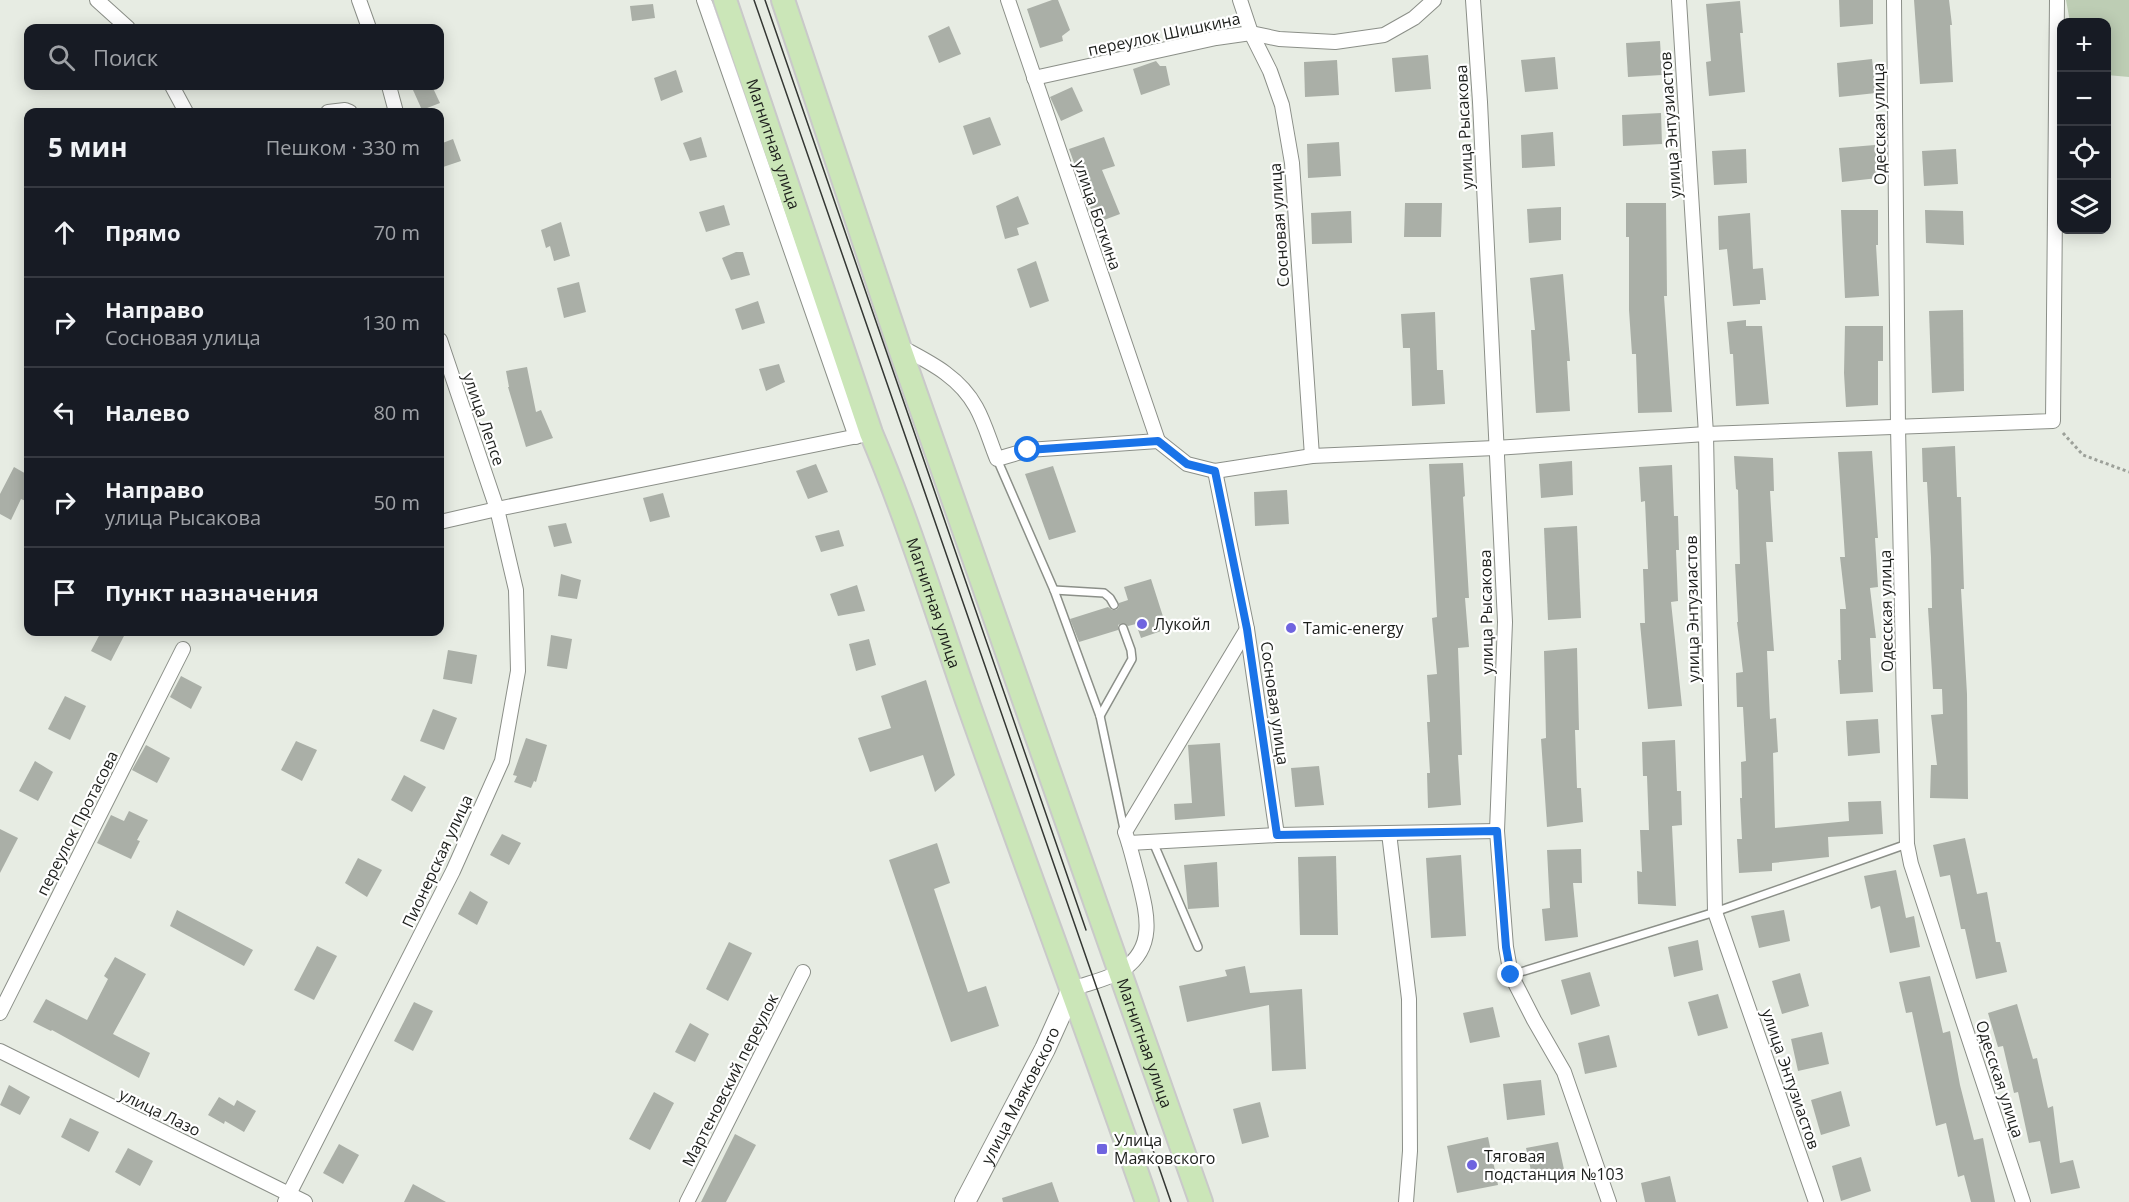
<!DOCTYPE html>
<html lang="ru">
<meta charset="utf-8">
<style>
:root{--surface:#171b24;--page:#20242c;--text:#f1f3f6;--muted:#9ea1a6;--line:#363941}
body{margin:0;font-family:"Open Sans",sans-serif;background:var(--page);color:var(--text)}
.controls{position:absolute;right:18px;top:18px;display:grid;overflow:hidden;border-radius:12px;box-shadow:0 3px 15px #0003}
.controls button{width:54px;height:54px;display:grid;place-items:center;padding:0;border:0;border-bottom:2px solid var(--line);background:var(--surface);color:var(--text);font:30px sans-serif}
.stop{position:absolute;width:18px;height:18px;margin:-14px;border:4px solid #1a73e8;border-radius:50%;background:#fff}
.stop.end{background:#1a73e8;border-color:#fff;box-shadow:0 2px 6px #0008}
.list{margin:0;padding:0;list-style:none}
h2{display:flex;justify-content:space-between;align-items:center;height:78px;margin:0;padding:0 24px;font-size:26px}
h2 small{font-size:20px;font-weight:400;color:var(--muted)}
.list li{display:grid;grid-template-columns:39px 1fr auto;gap:18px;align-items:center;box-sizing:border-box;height:90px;padding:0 24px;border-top:2px solid var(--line)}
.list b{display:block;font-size:22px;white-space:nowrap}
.list p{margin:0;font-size:20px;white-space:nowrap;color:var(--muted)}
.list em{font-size:20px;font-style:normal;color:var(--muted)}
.icon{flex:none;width:33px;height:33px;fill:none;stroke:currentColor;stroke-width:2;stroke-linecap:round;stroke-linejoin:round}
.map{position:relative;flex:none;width:2129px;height:1202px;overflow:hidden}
.search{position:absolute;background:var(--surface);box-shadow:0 3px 15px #0003;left:24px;top:24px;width:420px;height:66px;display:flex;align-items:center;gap:15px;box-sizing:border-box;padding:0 21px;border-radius:12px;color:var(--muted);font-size:22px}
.panel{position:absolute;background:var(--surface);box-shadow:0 3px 15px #0003;left:24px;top:108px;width:420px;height:528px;border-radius:12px}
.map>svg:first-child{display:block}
.green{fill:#bdcdb4}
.building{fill:#aaafa7}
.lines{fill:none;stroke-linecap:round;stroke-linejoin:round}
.service-casing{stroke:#8b8f88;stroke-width:10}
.minor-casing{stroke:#8b8f88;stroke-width:16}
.secondary-casing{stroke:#8b8f88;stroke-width:22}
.primary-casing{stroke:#c9c9c9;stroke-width:26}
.path{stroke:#9ca099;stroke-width:3;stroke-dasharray:3 3;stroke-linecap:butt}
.service{stroke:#fff;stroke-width:7}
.minor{stroke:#fff;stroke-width:14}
.secondary{stroke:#fff;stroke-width:20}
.primary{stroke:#cbe6b8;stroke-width:22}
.tram{stroke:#343733;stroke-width:1.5}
.route{stroke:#1a73e8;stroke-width:8}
.poi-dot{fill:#6f64df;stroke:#fff;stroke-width:2}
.labels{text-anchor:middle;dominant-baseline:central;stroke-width:4.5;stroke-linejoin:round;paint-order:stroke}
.street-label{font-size:16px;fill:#1d1f1c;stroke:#fff}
.poi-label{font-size:16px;fill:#1d1f1c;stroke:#fff;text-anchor:start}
</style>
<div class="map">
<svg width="2129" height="1202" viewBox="0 0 2129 1202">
<rect width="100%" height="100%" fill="#e7ece3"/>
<path class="green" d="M2066,0H2129V77L2107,75L2106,22H2070Z"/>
<g class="building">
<path d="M1052,0H1058L1070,30L1062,36L1063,41L1040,48L1027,9Z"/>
<path d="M1839,0H1873V24L1840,27Z"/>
<path d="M1914,0H1949L1952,25H1950L1953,82L1920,84Z"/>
<path d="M1740,1L1743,33H1740L1745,92L1709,96L1706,62L1711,61L1706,4Z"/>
<path d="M653,4L655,18L632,21L630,6Z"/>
<path d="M949,26L961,54L939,63L928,36Z"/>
<path d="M1660,41L1662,75L1628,77L1626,43Z"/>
<path d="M1428,55L1431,89L1395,92L1392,58Z"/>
<path d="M1555,57L1558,89L1525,92L1521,60Z"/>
<path d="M1872,59L1876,93L1839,97L1837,63Z"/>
<path d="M1337,60L1339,95L1305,97L1304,62Z"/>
<path d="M1156,61L1160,66H1166L1170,85L1141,95L1133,69Z"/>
<path d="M676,70L683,92L661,101L654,78Z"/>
<path d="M422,86H432L440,103L422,110L413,90Z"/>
<path d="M1072,87L1083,111L1061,121L1050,97Z"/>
<path d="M1661,113L1662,144L1623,146L1622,115Z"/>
<path d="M990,117L1001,145L973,155L963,126Z"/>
<path d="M1553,132L1555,166L1522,168L1521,135Z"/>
<path d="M701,137L707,157L690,161L683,143Z"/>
<path d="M1104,137L1115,166L1102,170L1120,214L1096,223L1069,149Z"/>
<path d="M453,139L461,161L440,168V144Z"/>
<path d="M1339,142L1341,176L1308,178L1307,144Z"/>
<path d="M1875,145L1878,178L1842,182L1839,148Z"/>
<path d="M1746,149L1747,183L1714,185L1712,151Z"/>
<path d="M1956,149L1958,184L1924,186L1922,151Z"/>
<path d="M1018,196L1029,224L1017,228L1019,235L1005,239L996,206Z"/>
<path d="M1405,203H1442L1441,237H1404Z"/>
<path d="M1626,203H1666L1667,296H1664L1672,412L1638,413L1636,354H1632L1629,310V237H1626Z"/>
<path d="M724,205L730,225L706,232L699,212Z"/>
<path d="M1561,207V240L1529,243L1527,209Z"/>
<path d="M1841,210H1878V245H1876L1879,296L1845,298Z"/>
<path d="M1925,210L1963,211L1964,245L1926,243Z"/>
<path d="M1351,211L1352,243L1312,244L1311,213Z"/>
<path d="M1750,213L1753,269L1763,268L1766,300H1760V304L1733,306L1727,249L1719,250L1718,216Z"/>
<path d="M561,222L570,256L554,261L550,246L546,248L541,230Z"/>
<path d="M736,252H743L750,275L731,280L722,258Z"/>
<path d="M1036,261L1049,301L1030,308L1017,269Z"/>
<path d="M1563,274L1570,361H1567L1570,411L1536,413L1531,330H1535L1530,278Z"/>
<path d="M579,282L586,312L564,318L557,288Z"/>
<path d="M758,301L765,323L742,330L735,309Z"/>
<path d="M1963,310L1964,391L1932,393L1929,311Z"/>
<path d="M1435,312L1437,370H1443L1445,404L1412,406L1410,348H1403L1401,314Z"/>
<path d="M1746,320V326H1762L1769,404L1736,406L1733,354H1730L1727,322Z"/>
<path d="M1845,326H1883V361H1878V405L1846,407L1844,373Z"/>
<path d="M779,364L785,382L766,391L759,369Z"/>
<path d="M527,367L536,412L541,410L553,438L526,447L508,387H509L506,371Z"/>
<path d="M1955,446L1957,497H1961L1962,531L1964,589H1961L1967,694L1968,799L1930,798L1931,765H1937L1931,715L1943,714L1942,689H1933L1928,608H1932L1931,557L1927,482H1923L1922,448Z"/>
<path d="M1872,451L1878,538H1875L1878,587L1870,588L1876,638H1870L1873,692L1840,694L1838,660H1841L1840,609H1846L1840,557H1845L1838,452Z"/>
<path d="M1734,456L1773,458L1774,491H1770L1773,542H1766L1774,651H1767L1770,719L1776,718L1778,752L1773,753L1775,828L1849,821L1848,802L1881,801L1883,834L1828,837L1829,857L1772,863V871L1739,873L1737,839H1742L1740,798H1742L1741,762L1746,761L1743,707H1737L1736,673L1743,672L1737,622H1738L1735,564H1740L1738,490L1736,489Z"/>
<path d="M1572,461L1573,495L1541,498L1539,464Z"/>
<path d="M1463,463L1465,496L1463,497L1469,598H1465L1469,647L1458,648L1462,755H1458L1461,805L1428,808L1427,773H1430L1427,722H1430L1427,675L1437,674L1432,618L1437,617L1429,464Z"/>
<path d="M816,464L828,492L808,499L796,471Z"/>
<path d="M1672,465L1674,516H1678L1679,550H1676L1678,601L1671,602L1682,706L1648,709L1640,623H1645L1643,569H1648L1645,501L1641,502L1639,467Z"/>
<path d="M1053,466L1076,532L1049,540L1025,474Z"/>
<path d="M14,467L28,475V502L21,499L11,520L0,514V494Z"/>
<path d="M1287,490L1289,524L1255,526L1254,492Z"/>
<path d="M663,493L670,517L650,522L643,498Z"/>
<path d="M566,523L572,543L554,547L548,526Z"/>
<path d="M1577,526L1581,618L1548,620L1544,528Z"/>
<path d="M839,530L844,546L821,552L815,536Z"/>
<path d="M561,574L581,580L577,599L558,596Z"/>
<path d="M1151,579L1167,629L1141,638L1136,624L1128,626L1122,623L1118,625V630L1079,642L1070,619L1108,607L1112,610H1116L1119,607V603L1128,600L1124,587Z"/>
<path d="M857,585L865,611L838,616L830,594Z"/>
<path d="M101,632H126L111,661L91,651Z"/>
<path d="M551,635L572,639L567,669L547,666Z"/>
<path d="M869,639L876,665L856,671L849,644Z"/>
<path d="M1577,648L1579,730H1575L1577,788H1581L1583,822L1547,827L1541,739L1546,738L1544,651Z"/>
<path d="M448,650L477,655L472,684L443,679Z"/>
<path d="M181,676L202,687L191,709L170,697Z"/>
<path d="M926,680L955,775L935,792L923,755L870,772L858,738L891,728L881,696Z"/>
<path d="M65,696L86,706L70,740L48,729Z"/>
<path d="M433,709L457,718L444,750L420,741Z"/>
<path d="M1878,719L1880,753L1848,756L1846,721Z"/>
<path d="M526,738L547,745L536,782L534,781L531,788L514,782L517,776L513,775Z"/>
<path d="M1675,740L1677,791H1681L1682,825L1672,826L1676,906L1638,904L1637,871L1642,872L1640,830H1649L1647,776H1643L1642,742Z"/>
<path d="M296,741L317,750L302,781L281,770Z"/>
<path d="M1220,743L1225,816L1175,820L1174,804L1192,803L1188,745Z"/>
<path d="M146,745L170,758L157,783L132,770Z"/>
<path d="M35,761L53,772L38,801L19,791Z"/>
<path d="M1319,766L1324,805L1295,807L1291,768Z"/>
<path d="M404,775L426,787L412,812L391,800Z"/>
<path d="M129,811L148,820L137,840L140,841L131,859L97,843L111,815L124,821Z"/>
<path d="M0,829L18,838L0,873Z"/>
<path d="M502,834L521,843L509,865L490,855Z"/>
<path d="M1965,838L1977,894L1987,892L1996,942H2000L2007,972L1976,979L1965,929H1961L1950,875L1940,877L1933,845Z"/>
<path d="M937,843L950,883L934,889L968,992L986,986L999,1026L951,1042L889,860Z"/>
<path d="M1581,849L1582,883H1573L1578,937L1545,941L1542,909L1550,908L1547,850Z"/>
<path d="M1461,855L1466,936L1431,938L1426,858Z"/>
<path d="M1336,856L1338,935H1300L1298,857Z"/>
<path d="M358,858L382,870L367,897L345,883Z"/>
<path d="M1217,862L1219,907L1188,909L1184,865Z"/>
<path d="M1896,870L1906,918L1914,916L1920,947L1890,953L1880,906L1871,909L1864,876Z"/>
<path d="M470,891L488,902L477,925L458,914Z"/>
<path d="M177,910L253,950L244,966L170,926Z"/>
<path d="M1784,910L1790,941L1759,948L1751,916Z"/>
<path d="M1698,940L1703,970L1674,977L1668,947Z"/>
<path d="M729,942L752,953L728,1001L706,989Z"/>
<path d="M317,946L337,956L314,1000L294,990Z"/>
<path d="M115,957L146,974L113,1034L150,1053L139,1078L52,1030L51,1031L33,1022L46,999L87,1020L108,979L104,976Z"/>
<path d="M1245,966L1250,993L1302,989L1306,1069L1272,1071L1269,1005L1187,1022L1179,986L1227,976L1225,970Z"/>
<path d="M1590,972L1600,1006L1571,1015L1561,980Z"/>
<path d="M1800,973L1809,1006L1782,1014L1772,981Z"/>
<path d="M1930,976L1943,1033L1950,1031L1960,1085L1974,1140L1983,1138L1995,1202H1971L1964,1175L1958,1177L1946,1123L1936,1126L1912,1012L1906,1013L1899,982Z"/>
<path d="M1718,994L1728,1028L1698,1036L1688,1002Z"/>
<path d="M414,1002L433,1011L413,1051L394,1041Z"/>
<path d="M2017,1004L2033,1059L2037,1058L2048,1108L2053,1106L2060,1163L2073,1160L2080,1188L2051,1194L2040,1141L2029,1143L2018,1092L2014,1093L2003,1046L1998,1047L1988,1013Z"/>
<path d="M1493,1007L1500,1037L1470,1043L1463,1013Z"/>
<path d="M690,1023L709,1034L695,1062L675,1052Z"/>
<path d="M1822,1032L1829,1064L1798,1071L1791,1039Z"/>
<path d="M1609,1035L1617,1067L1585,1074L1578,1043Z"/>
<path d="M1541,1080L1545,1115L1507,1120L1503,1084Z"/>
<path d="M9,1085L30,1097L20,1115L0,1105Z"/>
<path d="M1841,1091L1850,1126L1821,1135L1811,1100Z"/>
<path d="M654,1092L674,1103L650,1150L629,1139Z"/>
<path d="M219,1097L234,1106L237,1100L256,1111L244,1132L225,1121L224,1124L208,1115Z"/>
<path d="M1260,1102L1269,1137L1242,1144L1233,1109Z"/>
<path d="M70,1118L99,1132L89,1152L61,1137Z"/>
<path d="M735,1134L756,1145L726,1202H701Z"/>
<path d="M1488,1137L1498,1185L1457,1193L1447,1146Z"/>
<path d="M1558,1142L1565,1174L1533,1180L1526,1148Z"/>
<path d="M339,1144L359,1155L343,1184L323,1173Z"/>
<path d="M128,1148L153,1161L140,1186L115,1172Z"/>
<path d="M1861,1157L1871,1191L1841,1201L1832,1166Z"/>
<path d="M1670,1176L1676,1202H1645L1641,1183Z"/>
<path d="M1052,1182L1059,1202H1003L1002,1198Z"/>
<path d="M413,1184L446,1202H404Z"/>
</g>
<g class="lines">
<g class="service-casing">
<g id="service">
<path d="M997,459L1054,590L1100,716L1124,829"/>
<path d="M1054,590L1104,593L1110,598L1114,605"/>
<path d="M1100,716L1132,659L1131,650L1123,628"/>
<path d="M1153,842L1198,947"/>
<path d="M1511,975L1715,912L1907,844"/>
</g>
</g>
<g class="minor-casing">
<g id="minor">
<path d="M97,0L128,28"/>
<path d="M359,0L369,28"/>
<path d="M704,0L856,437"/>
<path d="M1008,0L1158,441"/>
<path d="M1240,0L1251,33L1270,71L1282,105L1292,163L1312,456"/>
<path d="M1473,0L1480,102L1505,622L1497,831L1506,947L1511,975L1534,1020L1564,1072L1609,1202"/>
<path d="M1679,0L1706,434L1715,912L1816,1202"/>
<path d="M1894,0L1898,427L1907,844L1911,864L2023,1202"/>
<path d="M1034,78L1216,38L1251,33L1279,39L1335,42L1384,35L1414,18L1434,0"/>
<path d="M172,86L186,112"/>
<path d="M389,86L396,112"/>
<path d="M328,112L345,110L350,112"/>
<path d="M899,346C929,362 959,376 976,407C985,423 990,442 997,459L1028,450L1158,441L1187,464L1215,471L1312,456L1495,448L1706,434L2053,421L2057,0"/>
<path d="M1215,471L1247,629L1277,835"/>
<path d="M440,522L497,509L863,435"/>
<path d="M1389,833L1409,999L1410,1151L1406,1202"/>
<path d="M1129,843L1277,835L1497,831"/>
<path d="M1072,989C1088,983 1110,979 1124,969C1156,946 1147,914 1139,881C1134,864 1131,848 1125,832L1247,629"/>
<path d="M0,1013L183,649"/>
<path d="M0,1051L305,1202"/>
<path d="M285,1202L453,871L502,761L518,671L516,590L497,509L440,340"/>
<path d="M687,1202L803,972"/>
</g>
</g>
<g class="secondary-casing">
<g id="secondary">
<path id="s1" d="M965,1202L1045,1049L1072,989"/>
</g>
</g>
<g class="primary-casing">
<g id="primary">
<path id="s2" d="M725,0L871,433C909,522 937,615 969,706C1028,872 1090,1036 1147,1202"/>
<path id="s3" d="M783,0L899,346L1201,1202"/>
</g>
</g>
<path class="path" d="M2063,433L2083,455L2129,472"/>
<use href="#service" class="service"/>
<use href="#minor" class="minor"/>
<use href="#secondary" class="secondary"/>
<use href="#primary" class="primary"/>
<g class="tram">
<path d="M754,0L1171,1202"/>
<path d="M765,0L1086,930"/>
</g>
</g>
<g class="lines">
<path class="route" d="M1028,450L1158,441L1187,464L1215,471L1247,629L1277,835L1497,831L1506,947L1511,975"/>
</g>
<g class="poi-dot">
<circle cx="1142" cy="624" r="6"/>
<circle cx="1291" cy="628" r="6"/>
<rect x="1096" y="1143" width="12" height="12" rx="3"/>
<circle cx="1472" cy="1165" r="6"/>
</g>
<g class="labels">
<g class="street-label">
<text transform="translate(1164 34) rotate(-12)">переулок Шишкина</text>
<text transform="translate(1879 124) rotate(-91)">Одесская улица</text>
<text transform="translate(1670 125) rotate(-94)">улица Энтузиастов</text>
<text transform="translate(1464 127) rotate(-93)">улица Рысакова</text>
<text stroke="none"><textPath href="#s2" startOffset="152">Магнитная улица</textPath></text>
<text transform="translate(1098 215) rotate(71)">улица Боткина</text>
<text transform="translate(1279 225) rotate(-94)">Сосновая улица</text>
<text transform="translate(484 419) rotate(71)">улица Лепсе</text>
<text stroke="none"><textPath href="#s2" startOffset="638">Магнитная улица</textPath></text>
<text transform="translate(1692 609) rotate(-91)">улица Энтузиастов</text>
<text transform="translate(1886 611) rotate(-91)">Одесская улица</text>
<text transform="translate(1486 612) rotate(-91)">улица Рысакова</text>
<text transform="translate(1275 703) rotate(82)">Сосновая улица</text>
<text transform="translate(77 823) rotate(-63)">переулок Протасова</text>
<text transform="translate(437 861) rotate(-65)">Пионерская улица</text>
<text stroke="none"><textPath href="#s3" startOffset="1104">Магнитная улица</textPath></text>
<text transform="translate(1791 1079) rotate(71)">улица Энтузиастов</text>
<text transform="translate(2000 1079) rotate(72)">Одесская улица</text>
<text transform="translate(730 1080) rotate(-63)">Мартеновский переулок</text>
<text stroke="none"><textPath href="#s1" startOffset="120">улица Маяковского</textPath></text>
<text transform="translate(160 1112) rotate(26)">улица Лазо</text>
</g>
<g class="poi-label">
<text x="1154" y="624">Лукойл</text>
<text x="1303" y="628">Tamic-energy</text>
<text x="1114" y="1140">Улица<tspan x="1114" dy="18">Маяковского</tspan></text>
<text x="1484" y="1156">Тяговая<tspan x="1484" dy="18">подстанция №103</tspan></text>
</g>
</g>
</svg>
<div class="controls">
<button>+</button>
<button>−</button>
<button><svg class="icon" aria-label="locate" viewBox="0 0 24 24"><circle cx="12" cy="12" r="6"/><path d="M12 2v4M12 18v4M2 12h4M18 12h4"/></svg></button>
<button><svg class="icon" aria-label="layers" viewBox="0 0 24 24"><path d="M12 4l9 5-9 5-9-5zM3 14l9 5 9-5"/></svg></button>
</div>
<div class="stop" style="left:1028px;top:450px"></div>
<div class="stop end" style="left:1511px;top:975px"></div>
<div class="search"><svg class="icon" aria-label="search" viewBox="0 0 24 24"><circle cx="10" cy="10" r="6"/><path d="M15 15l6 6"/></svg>Поиск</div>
<section class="panel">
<h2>5 мин<small>Пешком · 330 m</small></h2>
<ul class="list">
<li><svg class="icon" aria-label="ahead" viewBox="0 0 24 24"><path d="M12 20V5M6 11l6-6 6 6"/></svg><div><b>Прямо</b></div><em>70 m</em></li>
<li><svg class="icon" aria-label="right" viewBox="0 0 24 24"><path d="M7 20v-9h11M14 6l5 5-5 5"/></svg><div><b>Направо</b><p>Сосновая улица</p></div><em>130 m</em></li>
<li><svg class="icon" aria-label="left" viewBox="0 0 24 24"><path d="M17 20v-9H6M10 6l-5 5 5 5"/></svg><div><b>Налево</b></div><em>80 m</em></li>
<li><svg class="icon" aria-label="right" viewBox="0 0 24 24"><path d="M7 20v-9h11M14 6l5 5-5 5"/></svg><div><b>Направо</b><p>улица Рысакова</p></div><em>50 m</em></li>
<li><svg class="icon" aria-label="arrive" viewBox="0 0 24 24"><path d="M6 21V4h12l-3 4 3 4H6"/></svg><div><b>Пункт назначения</b></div></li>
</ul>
</section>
</div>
